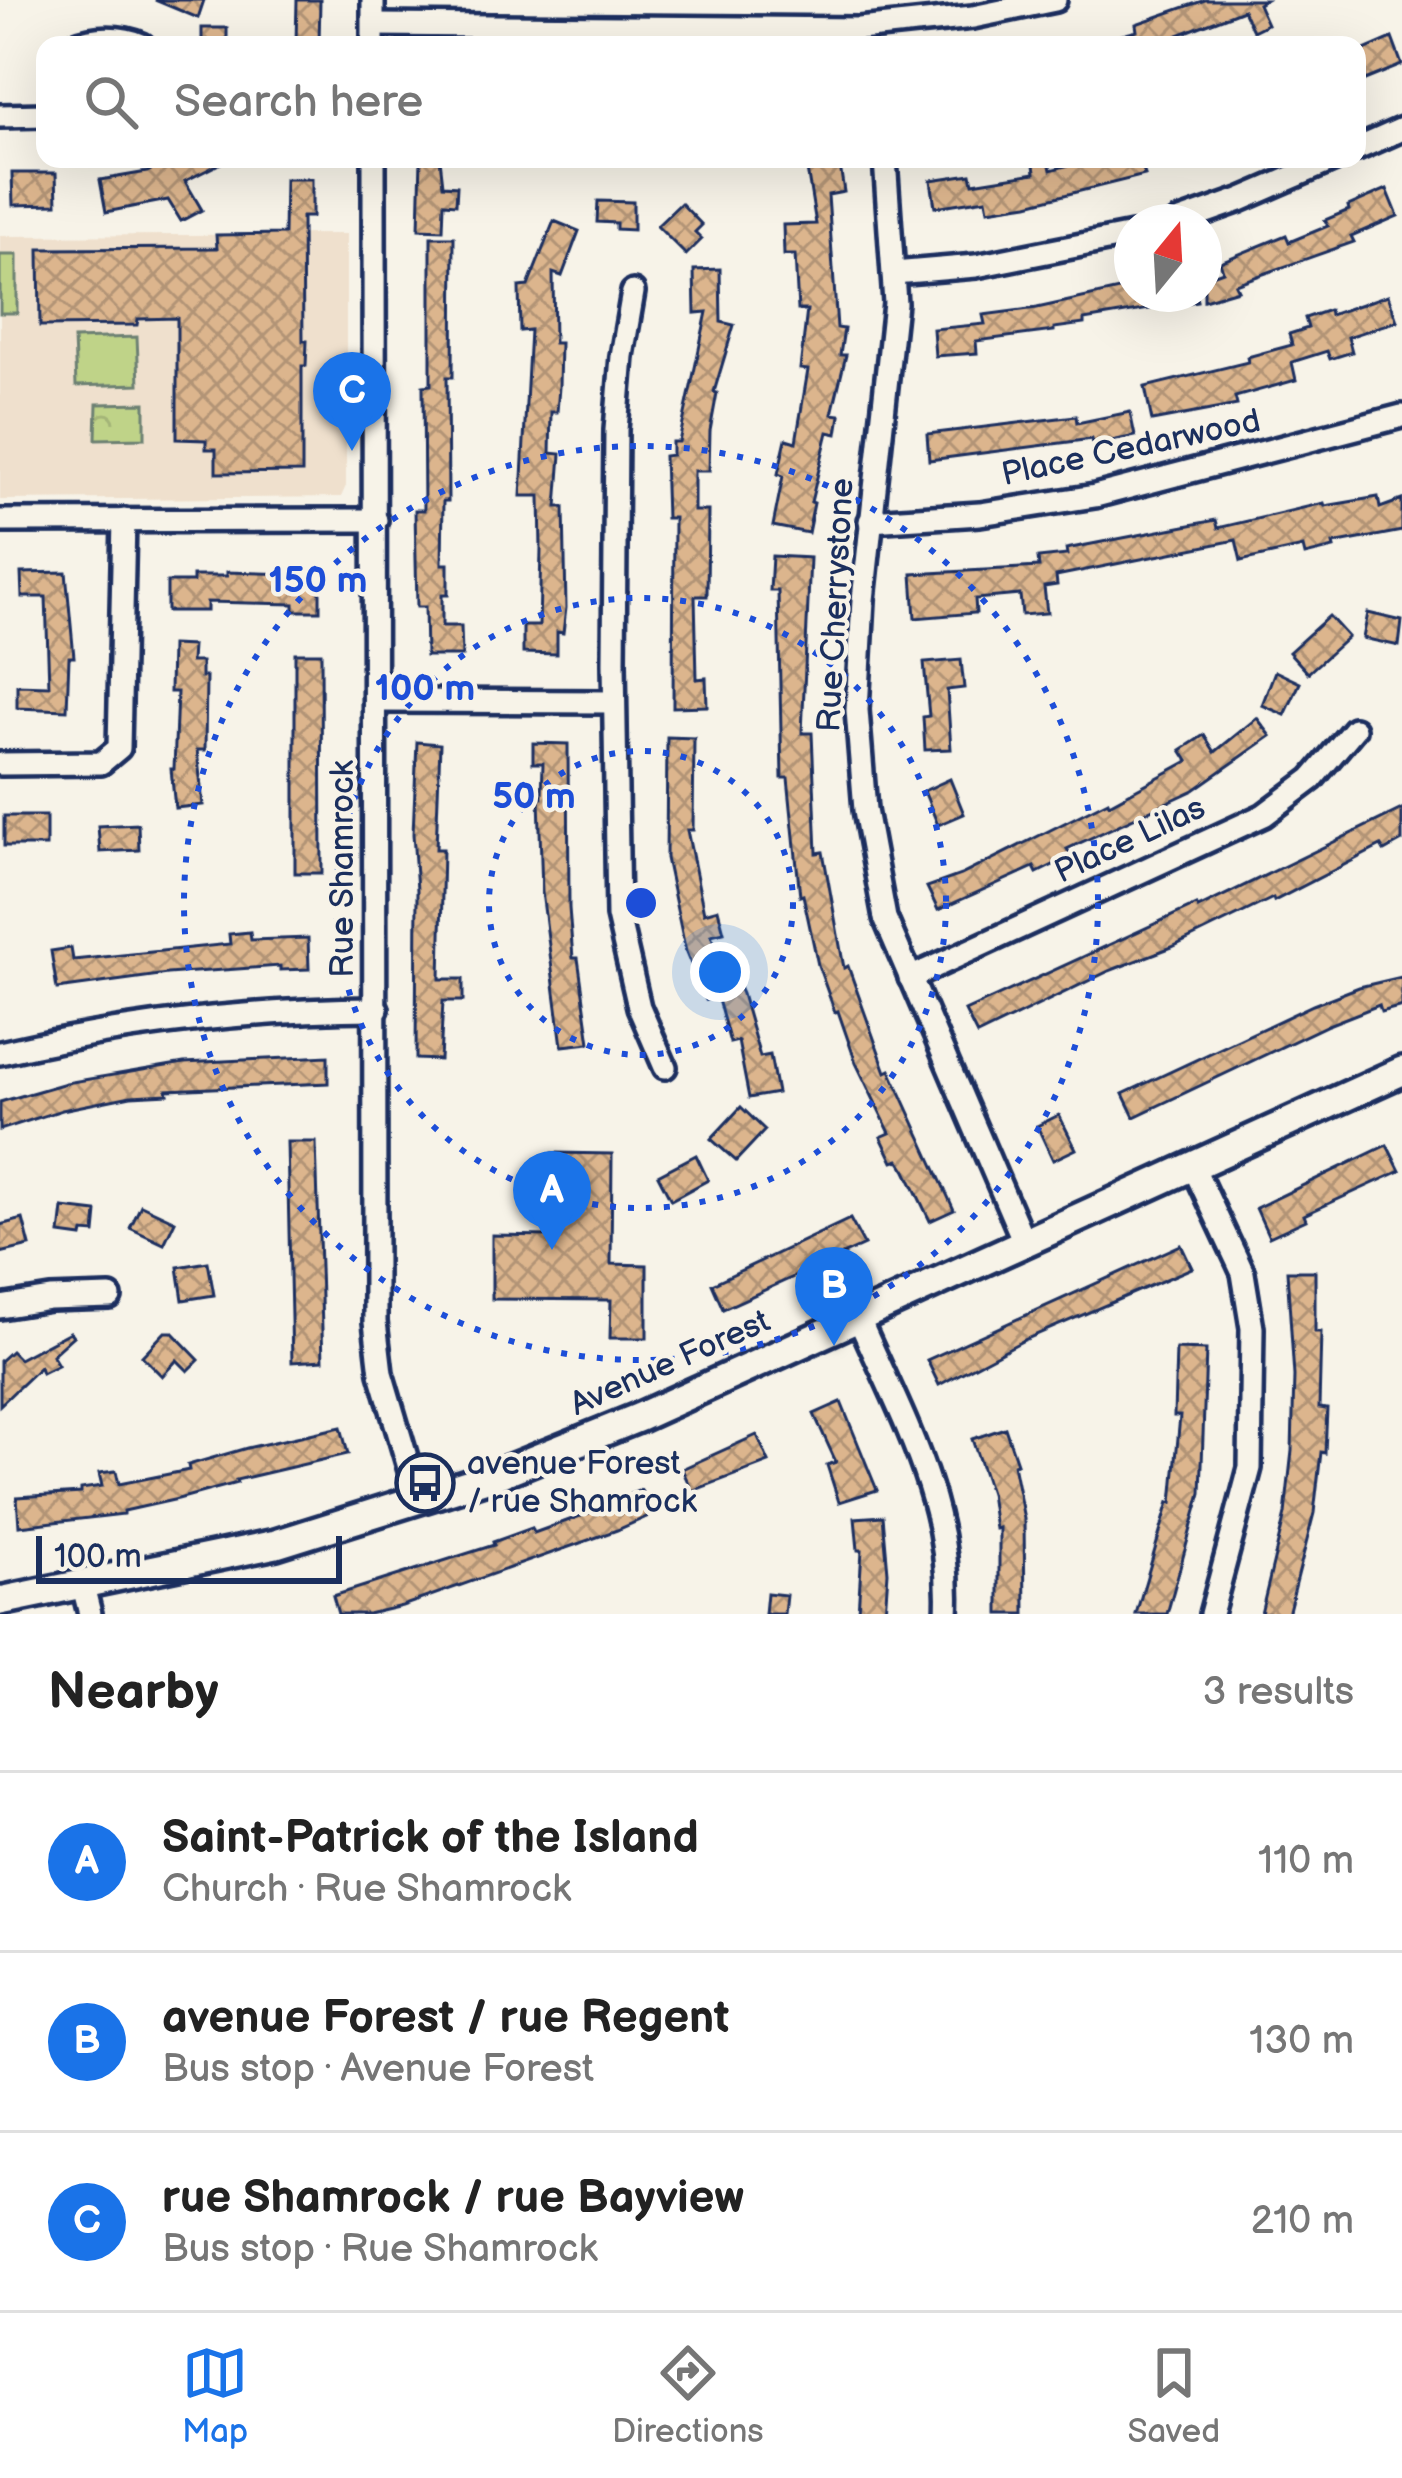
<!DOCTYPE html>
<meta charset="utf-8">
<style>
:root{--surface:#fff;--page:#f2f2f2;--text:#222;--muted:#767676;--line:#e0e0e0;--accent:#1a73e8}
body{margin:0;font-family:"Balsamiq Sans",sans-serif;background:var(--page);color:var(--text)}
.compass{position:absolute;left:1114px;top:204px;width:108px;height:108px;border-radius:50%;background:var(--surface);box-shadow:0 12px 48px #0002;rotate:18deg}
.scale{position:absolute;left:36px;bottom:30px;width:306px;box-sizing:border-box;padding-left:12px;border:6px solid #1b2f5e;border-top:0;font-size:33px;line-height:42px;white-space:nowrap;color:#1b2f5e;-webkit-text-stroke:9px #f7f3e8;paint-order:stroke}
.you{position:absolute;left:720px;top:972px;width:42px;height:42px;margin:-30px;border:9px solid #fff;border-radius:50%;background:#1a73e8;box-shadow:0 0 0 18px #1a73e833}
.badge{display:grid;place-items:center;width:78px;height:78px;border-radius:50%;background:var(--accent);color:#fff;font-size:39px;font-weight:700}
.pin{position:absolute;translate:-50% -99px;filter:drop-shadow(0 3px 6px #0008)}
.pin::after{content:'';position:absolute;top:63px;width:42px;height:36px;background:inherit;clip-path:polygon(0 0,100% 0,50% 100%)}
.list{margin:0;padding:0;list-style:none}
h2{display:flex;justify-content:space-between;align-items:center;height:156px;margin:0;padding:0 48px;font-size:51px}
h2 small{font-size:39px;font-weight:400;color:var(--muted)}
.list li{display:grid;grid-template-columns:78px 1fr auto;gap:36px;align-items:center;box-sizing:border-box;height:180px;padding:0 48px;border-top:3px solid var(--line)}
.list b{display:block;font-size:45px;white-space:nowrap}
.list p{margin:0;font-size:39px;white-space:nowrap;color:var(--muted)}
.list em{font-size:39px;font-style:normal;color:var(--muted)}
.icon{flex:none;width:66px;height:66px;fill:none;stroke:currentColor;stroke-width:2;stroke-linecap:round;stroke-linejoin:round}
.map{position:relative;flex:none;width:1402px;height:1614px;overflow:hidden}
.search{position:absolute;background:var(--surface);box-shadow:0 12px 48px #0002;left:36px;right:36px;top:36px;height:132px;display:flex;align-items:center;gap:30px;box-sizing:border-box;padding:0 42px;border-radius:24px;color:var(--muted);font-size:45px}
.sheet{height:696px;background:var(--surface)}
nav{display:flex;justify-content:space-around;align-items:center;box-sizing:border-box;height:168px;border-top:3px solid var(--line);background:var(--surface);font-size:33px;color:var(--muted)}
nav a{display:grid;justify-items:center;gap:6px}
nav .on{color:var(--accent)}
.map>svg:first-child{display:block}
.built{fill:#efe0cd}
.grass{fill:#bfd388;stroke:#6d8173;stroke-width:3}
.forest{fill:url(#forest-crowns);stroke:#6d8173;stroke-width:3}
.building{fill:url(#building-cross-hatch);stroke:#1b2f5e;stroke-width:3}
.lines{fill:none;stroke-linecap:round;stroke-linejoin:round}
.minor-casing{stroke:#1b2f5e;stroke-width:30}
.tertiary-casing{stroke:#1b2f5e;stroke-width:36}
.minor{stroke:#f7f3e8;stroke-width:21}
.tertiary{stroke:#f7f3e8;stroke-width:27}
.ring{fill:none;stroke:#1d4ed8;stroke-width:6;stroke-dasharray:6 12}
.labels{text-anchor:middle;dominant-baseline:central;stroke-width:9;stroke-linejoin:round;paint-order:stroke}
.street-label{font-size:33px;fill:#1b2f5e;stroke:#f7f3e8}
.poi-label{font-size:33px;fill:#1b2f5e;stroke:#f7f3e8;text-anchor:start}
.centre{fill:#1d4ed8;stroke:#f7f3e8;stroke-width:6}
.ring-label{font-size:36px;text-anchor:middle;font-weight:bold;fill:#1d4ed8;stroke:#f7f3e8;stroke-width:9;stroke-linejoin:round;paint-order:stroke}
</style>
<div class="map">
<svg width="1402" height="1614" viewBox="0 0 1402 1614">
<defs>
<pattern id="forest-crowns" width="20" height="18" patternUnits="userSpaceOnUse" patternTransform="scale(3)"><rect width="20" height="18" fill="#bfd388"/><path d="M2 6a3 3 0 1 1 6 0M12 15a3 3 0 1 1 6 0" fill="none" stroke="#a4b578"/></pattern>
<pattern id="building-cross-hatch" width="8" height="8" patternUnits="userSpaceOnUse" patternTransform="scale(3)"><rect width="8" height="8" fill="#dcb58d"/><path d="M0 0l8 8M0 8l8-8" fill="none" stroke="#b29476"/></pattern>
</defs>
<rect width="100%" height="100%" fill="#f7f3e8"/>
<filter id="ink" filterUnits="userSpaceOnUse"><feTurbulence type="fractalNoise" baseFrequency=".00833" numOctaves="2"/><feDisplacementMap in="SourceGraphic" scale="24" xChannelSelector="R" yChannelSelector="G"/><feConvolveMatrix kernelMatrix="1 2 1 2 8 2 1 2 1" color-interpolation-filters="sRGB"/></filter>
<g filter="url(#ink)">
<path class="built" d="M346,234V486L341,497L0,500V236Z"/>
<g class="grass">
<rect x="0" y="255" width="17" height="58"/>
<path d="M137,337L139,384L76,386L74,339Z"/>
</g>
<path class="forest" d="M145,403V438L96,439L97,404Z"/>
<g class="building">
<path d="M155,0H204L198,18Z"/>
<path d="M297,0H320L319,43L296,42Z"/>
<path d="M1205,0H1265L1258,4L1267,24L1253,31L1243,10L1178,35L1180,42L1171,45H1104V40L1137,31L1136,24Z"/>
<rect x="202" y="28" width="25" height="17"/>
<path d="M1392,38L1402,65L1365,80L1357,53Z"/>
<path d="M172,159H229L185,181L202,210L181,221L168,200L106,212L100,180L147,172Z"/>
<path d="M421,159H440L443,185L457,186L456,204L444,203L443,230L419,229Z"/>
<path d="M839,159L844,192L828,195L837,328L844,329L840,355H846L832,414L840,415L837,434L828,432L811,502L814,503L808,533L773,526L783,476L778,474L786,439L796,442L808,370L800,369L807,310H798L795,255H784L783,225L816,224L806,163Z"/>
<path d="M1091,159H1140L1145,175L1028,204L988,210L986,199L935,207L931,180L971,174L973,183L1035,173L1034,164L1049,161L1051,170Z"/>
<path d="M12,173H56L57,204L13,205Z"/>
<path d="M285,179H312V217H302L303,341H307L306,366H302V472L216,473V449H206V440L177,439V318L138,319L137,325L40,326L39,249L217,248L216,235L284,234Z"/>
<path d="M1387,189L1398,216L1351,236L1354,242L1235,284L1238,290L1204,300V278L1223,271L1220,262L1286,235L1289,242L1328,226L1325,220L1349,210L1348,206Z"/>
<path d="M598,201L633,202V230L616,229V223L597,222Z"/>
<path d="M681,203L702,225L695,232L702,239L686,255L657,226Z"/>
<path d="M554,221L579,231L562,276L553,273L554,343H560L559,387L557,412H551L550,453L561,454L557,507H564L566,608L563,633L557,632V654L523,653V626H539L541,550L540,496H521L530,330L520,331L519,287L528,286Z"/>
<path d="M431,237H454L453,377H447L448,501H443L442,564H448V595H442V626H461L462,656H426L425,607H417L415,510H424L423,386L431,385Z"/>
<path d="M720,269L721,322L734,325L714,392L717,393L710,431L709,471H694V511H708L707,596H695L697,679L706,678L707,706L673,707L674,518H666L664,456L672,455V442H679L707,312L695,313L694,270Z"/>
<path d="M1132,287V294H1196L1197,301L1084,320V324L1054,328V331L976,341L977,353L935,356L933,329L985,324L983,315L1037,308Z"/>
<path d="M1388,295L1397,321L1348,337L1352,352L1330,359L1327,351L1292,362L1296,380L1235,397L1237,405L1152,421L1145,387L1248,362L1247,357L1292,345L1289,334L1308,328L1305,318L1329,310L1330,315Z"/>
<path d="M1130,412L1135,436L1093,445L1092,439L929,460L927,434L1076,416L1077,423Z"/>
<path d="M1378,497L1380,508L1402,500V531L1333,544L1334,548L1305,555L1303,547L1241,561L1236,540L1056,576L1057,585L1044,587L1047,613L1022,615L1020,595L975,599L976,613L915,618L912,574L1039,567L1038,558L1067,555L1066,549L1216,520L1218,528L1324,503L1325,506Z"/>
<path d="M772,556L810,558L802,733H812L817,853L823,852L844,968L848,966L886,1072L890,1070L954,1210L930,1221L906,1171L899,1160L893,1162L881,1137L890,1133L856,1063L838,1011L835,1012L818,965L803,895L800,896L788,778H782L778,591H770Z"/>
<path d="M295,569L320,570V611H294V604L207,602V611H167V582H193V576H227V572L294,574Z"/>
<path d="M66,572L74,657H69L67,710L17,708V685L49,686L46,597H22L21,573Z"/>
<path d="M1368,613L1402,621L1399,646L1363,638Z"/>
<path d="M1329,616L1348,637L1308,673L1289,652Z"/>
<path d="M171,645L192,646L191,662H201V677H206L205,750H197L203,805L175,808L171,769H174L177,692H170Z"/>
<path d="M295,653H321L322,873H295Z"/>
<path d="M961,660L964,688L947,690L951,749L925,750L923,717L929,716L924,663Z"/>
<path d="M1275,671L1300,683L1285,715L1262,705Z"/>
<path d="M1257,718L1271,736L1194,790L1067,849L1071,856L1037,873L1034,867L938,910L927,887L961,875L1108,801L1109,804L1188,761L1181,750L1204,735L1215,752Z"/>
<path d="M667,737L694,738L693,830H687L704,913L718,909L724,932L711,935L725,968L730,966L742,994L760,1057L770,1055L777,1093L749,1098L738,1041L730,1043L717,996L706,1000L686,952L666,858Z"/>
<path d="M417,742L440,744L436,849H443L440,979H463V1001H443L440,1060L416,1059L417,890L413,834Z"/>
<path d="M533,743L568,744L569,908L573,958H578L590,1043L562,1046L542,892L539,798H542L543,763H533Z"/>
<path d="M950,779L964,814L938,825L924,791Z"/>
<path d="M1402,809V841L1384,851L1381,846L1274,901L1273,898L1172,947L1109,971L977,1035L965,1011L1196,905L1198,908Z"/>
<rect x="4" y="816" width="42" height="30"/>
<path d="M138,824L139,850L100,852L98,826Z"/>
<path d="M250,932L251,940L308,938L309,969L280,970V966L167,974L57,989L51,951L71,948L73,960L230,944L229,934Z"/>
<path d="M1402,977V1006L1381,1012L1379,1005L1328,1025L1134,1117L1123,1094L1313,1005L1359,987Z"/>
<path d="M328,1056V1083L167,1090L168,1094L131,1096L62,1110L0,1130V1102L66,1083L184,1063Z"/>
<path d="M741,1107L765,1130L736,1161L711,1139Z"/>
<path d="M1059,1115L1076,1149L1053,1160L1037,1126Z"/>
<path d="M287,1142H316L323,1360L292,1362Z"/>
<path d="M1387,1145L1400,1171L1304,1215L1306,1220L1269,1237L1256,1208Z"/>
<path d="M553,1153L612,1154L611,1264L647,1265V1338H610L611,1300L492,1299V1235L549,1236Z"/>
<path d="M696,1155L708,1180L671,1200L658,1175Z"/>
<path d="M141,1205L175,1221L164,1244L130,1228Z"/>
<path d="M63,1208L97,1212L95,1233L83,1232L82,1237L60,1234Z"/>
<path d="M23,1219L30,1246L0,1253V1225Z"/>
<path d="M850,1219L864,1245L723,1309L712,1284Z"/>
<path d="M1181,1245L1192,1268L1024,1340L939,1385L927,1360Z"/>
<path d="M208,1262L214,1295L183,1300L178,1267Z"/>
<path d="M1287,1271H1315V1332H1321L1319,1408L1327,1409L1325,1453L1321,1452L1314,1513L1288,1614H1261L1285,1514L1292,1451L1294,1376Z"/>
<path d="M70,1332L73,1336L52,1355L58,1365L42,1373L40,1367L0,1405V1361L11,1351L19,1359Z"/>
<path d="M165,1332H172L199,1360L188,1371L177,1360L162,1376L142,1356Z"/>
<path d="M1176,1349L1206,1350L1201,1493L1167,1614H1136L1169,1502L1172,1503L1180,1416H1174Z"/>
<path d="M841,1402L877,1490L839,1502L827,1465L836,1462L814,1414Z"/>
<path d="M341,1427L348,1454L236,1480L237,1483L178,1499L124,1511V1514L19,1526L17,1497L81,1493V1489L102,1486L99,1473L116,1471L119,1484L189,1470L188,1465L247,1448Z"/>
<path d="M1005,1428L1017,1463L1013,1464L1024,1519L1025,1614H999V1528L995,1529L990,1493L972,1439Z"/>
<path d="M757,1435L769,1462L692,1491L682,1469Z"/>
<path d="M641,1490L651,1515L617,1530L402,1606L368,1614H338L333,1596L494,1545L493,1542L532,1528L534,1533L608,1506L607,1503Z"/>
<path d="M883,1516L888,1572L885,1613L858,1612L862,1550H858L855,1518Z"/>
<path d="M767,1593L786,1595L784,1614H765Z"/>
</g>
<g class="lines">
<g class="minor-casing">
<g id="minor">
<path d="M374,25L859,29L973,17L1055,0"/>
<path d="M74,45C94,36 122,36 142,45"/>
<path d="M373,45V0"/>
<path d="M0,116L45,115"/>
<path d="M1357,149L1402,129"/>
<path d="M374,159L375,1322L381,1373L419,1501"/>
<path d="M885,159L895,303L863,600L857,710L865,810L885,918L1024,1242"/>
<path d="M1178,222L1240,200L1335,159"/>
<path d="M894,273L976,266L1132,235"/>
<path d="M633,292L622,356L616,430L614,663L618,916L639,1007L665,1067"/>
<path d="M0,521L376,520"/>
<path d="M870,521L980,514L1095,496L1402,416"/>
<path d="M376,701L614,702"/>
<path d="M0,764L101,763L119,748L124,520"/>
<path d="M910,978L1264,815L1312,779L1354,729"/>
<path d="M0,1053C125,1024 249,1010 377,1009"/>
<path d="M1192,1164L1243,1273L1252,1328L1250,1468L1211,1614"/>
<path d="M0,1307L50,1299L110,1297"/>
<path d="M859,1319C901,1416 953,1504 947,1614"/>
<path d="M83,1586L90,1614"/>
</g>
</g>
<g class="tertiary-casing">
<path id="tertiary" d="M0,1601L276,1544L496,1475L640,1417L1402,1071"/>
</g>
<use href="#minor" class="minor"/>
<use href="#tertiary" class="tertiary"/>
</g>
</g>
<g class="ring">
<circle cx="641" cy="903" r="152"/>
<circle cx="641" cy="903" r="305"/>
<circle cx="641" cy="903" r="457"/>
</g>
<defs>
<g id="bus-ring" transform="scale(3)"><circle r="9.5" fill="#f7f3e8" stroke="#1b2f5e" stroke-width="1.5"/><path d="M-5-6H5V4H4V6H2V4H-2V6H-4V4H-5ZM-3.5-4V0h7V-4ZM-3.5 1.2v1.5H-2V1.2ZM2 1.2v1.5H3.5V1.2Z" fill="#1b2f5e"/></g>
</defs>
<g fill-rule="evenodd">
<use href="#bus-ring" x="425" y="1483"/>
</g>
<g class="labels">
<g class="street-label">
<text transform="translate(1131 448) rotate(-12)">Place Cedarwood</text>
<text transform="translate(836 605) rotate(-87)">Rue Cherrystone</text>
<text transform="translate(1130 840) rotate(-25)">Place Lilas</text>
<text transform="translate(343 869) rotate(-90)">Rue Shamrock</text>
<text transform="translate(670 1363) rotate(-24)">Avenue Forest</text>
</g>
<g class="poi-label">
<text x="467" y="1464">avenue Forest<tspan x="467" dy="38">/ rue Shamrock</tspan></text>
</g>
</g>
<circle cx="641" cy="903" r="18" class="centre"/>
<g class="ring-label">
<text x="318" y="592">150 m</text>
<text x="425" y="700">100 m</text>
<text x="534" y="808">50 m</text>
</g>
</svg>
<svg class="compass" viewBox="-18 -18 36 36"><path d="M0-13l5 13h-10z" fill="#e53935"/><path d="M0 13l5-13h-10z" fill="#767676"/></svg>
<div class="scale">100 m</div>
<div class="you"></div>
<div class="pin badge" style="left:552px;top:1250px">A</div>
<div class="pin badge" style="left:834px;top:1346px">B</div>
<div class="pin badge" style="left:352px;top:451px">C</div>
<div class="search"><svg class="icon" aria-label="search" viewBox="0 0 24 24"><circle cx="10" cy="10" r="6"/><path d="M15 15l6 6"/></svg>Search here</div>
</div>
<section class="sheet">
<h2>Nearby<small>3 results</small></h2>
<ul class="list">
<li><span class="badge">A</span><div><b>Saint-Patrick of the Island</b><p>Church · Rue Shamrock</p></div><em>110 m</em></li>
<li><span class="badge">B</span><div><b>avenue Forest / rue Regent</b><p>Bus stop · Avenue Forest</p></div><em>130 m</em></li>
<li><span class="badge">C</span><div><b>rue Shamrock / rue Bayview</b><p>Bus stop · Rue Shamrock</p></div><em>210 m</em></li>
</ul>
</section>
<nav>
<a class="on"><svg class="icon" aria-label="map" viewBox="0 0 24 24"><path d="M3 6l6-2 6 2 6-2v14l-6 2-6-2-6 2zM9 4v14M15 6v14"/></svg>Map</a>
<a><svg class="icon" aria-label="directions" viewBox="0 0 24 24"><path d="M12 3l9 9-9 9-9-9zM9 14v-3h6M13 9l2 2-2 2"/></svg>Directions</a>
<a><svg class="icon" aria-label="saved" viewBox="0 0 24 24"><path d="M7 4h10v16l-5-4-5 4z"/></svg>Saved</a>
</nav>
